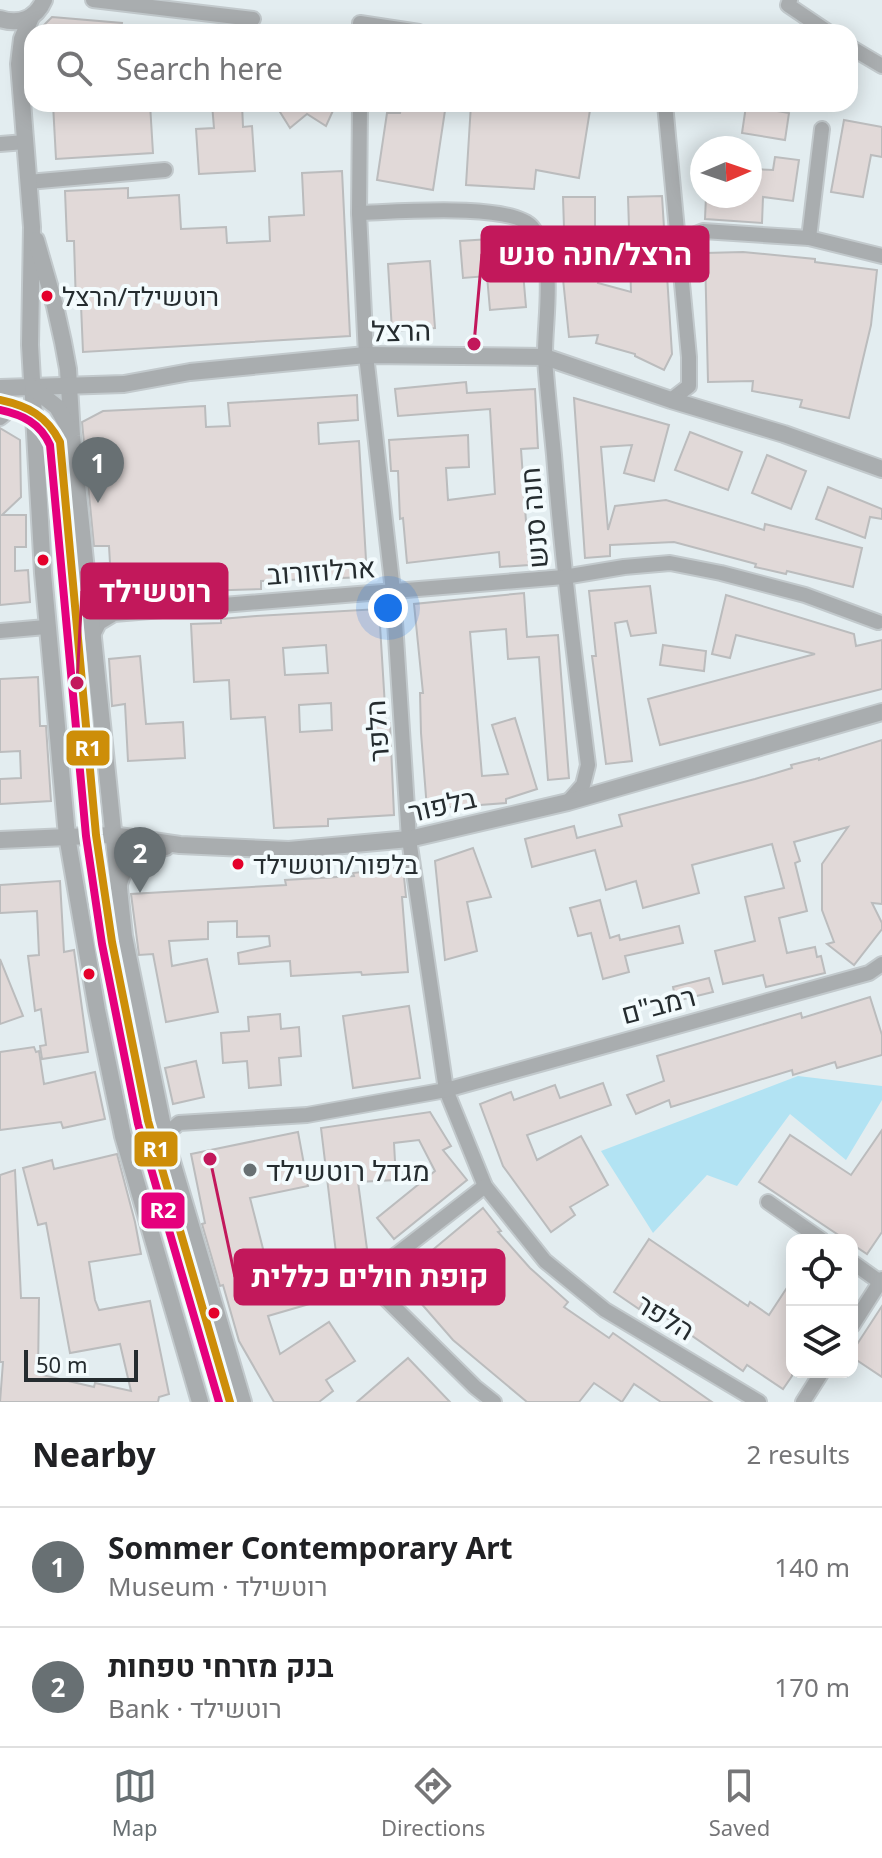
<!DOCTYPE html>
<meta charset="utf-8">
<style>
:root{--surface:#fff;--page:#f2f2f2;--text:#202124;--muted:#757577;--line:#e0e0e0;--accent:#687073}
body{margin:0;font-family:"Noto Sans",Heebo,sans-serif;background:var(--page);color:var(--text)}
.controls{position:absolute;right:24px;bottom:24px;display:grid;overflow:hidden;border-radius:16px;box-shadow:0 4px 20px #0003}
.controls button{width:72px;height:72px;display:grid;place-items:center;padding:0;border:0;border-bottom:2px solid var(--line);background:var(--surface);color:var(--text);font:40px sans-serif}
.compass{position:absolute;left:690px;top:136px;width:72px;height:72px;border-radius:50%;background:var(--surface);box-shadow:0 4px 20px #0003;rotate:88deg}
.scale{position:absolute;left:24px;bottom:20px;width:114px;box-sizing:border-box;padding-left:8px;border:4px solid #252c2f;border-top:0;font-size:22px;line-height:28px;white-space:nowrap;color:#252c2f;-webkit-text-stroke:6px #f3fbfd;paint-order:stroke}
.you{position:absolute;left:388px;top:608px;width:28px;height:28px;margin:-20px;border:6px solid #fff;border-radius:50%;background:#1a73e8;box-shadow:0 0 0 12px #1a73e833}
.badge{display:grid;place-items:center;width:52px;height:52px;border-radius:50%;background:var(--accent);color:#fff;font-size:26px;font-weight:700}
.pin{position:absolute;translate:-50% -66px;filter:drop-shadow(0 2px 4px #0008)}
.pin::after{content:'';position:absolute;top:42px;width:28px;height:24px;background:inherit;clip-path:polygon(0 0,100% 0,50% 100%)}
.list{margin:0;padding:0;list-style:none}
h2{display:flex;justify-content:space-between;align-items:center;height:104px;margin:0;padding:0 32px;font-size:34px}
h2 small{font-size:26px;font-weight:400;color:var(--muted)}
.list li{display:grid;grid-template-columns:52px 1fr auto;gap:24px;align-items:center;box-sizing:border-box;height:120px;padding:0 32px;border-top:2px solid var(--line)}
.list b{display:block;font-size:30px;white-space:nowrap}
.list p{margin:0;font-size:26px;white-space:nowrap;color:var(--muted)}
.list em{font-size:26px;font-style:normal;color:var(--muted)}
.icon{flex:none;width:44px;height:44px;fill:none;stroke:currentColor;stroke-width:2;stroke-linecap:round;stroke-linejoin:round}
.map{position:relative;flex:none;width:882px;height:1402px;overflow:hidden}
.search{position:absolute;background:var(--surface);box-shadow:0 4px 20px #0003;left:24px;right:24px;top:24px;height:88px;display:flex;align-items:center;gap:20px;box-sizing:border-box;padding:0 28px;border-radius:24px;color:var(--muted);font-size:30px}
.sheet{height:344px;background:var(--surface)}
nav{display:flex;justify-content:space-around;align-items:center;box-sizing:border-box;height:112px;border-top:2px solid var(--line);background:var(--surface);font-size:22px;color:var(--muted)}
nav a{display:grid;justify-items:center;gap:4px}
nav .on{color:var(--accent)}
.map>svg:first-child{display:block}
.green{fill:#b2e3f3}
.building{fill:#e1d9d8;stroke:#bbbcbd;stroke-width:2;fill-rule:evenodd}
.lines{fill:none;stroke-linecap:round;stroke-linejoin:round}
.minor-casing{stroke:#c2c9cc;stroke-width:18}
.tertiary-casing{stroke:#c2c9cc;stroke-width:20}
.minor{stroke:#a9adaf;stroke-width:14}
.tertiary{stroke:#a9adaf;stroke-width:16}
.rail-1-casing{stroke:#f3fbfd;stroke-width:14}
.rail-2-casing{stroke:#f3fbfd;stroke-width:14}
.rail-1{stroke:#cd8e09;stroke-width:8}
.rail-2{stroke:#e5007d;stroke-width:8}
.bus-dot{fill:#e4002b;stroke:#f3fbfd;stroke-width:3}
.poi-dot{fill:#687073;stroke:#f3fbfd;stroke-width:3}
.labels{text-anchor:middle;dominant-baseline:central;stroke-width:8;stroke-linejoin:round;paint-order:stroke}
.bus-label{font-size:26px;fill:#252c2f;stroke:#f3fbfd;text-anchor:start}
.street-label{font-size:28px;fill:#252c2f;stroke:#f3fbfd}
.poi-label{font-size:28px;fill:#252c2f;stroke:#f3fbfd;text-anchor:start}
.leader{fill:none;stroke:#c2185b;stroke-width:3}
.callout-dot{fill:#c2185b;stroke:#f3fbfd;stroke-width:3}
.callout{fill:#c2185b;stroke:#c2185b;stroke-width:3}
.callout-label{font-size:30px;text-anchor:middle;font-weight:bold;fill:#fff}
.line-badge{stroke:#f3fbfd;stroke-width:3}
.badge-label{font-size:22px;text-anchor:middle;font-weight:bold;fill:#fff}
</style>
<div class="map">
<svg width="882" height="1402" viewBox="0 0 882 1402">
<rect width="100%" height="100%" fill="#e3edf0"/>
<path class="green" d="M798,1076L882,1086V1100L846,1160L790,1114L737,1186L707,1175L653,1233L601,1151Z"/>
<g class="building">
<path d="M52,17L122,23L121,32H37Z"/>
<path d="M53,104H150L153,153L56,159Z"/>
<path d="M212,104H242L243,127L252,126L255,171L199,174L196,129L214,128Z"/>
<path d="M275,104H336L326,126L307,114L290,128Z"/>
<path d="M402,104H446L433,190L377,180L387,113H400Z"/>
<path d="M471,104H591L579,178L536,170L534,189L466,185Z"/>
<path d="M746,106L789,113L785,140L742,133Z"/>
<path d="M844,120L882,127V157L871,155L863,197L831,192Z"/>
<path d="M775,157L799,160L793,201L763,197L762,223L705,219L706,196H750V169L773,170Z"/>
<path d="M342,171L350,336L83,352L81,305H76L74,241H67L65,191L128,188V198L179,195L181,229L226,227L227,243L270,241L269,217L304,215L302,173Z"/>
<path d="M662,196L672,354L664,370L635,356V354L596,343L598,335L569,337L563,279L599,276L598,283L631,292L628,197Z"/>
<path d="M563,197H595V228H564Z"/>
<path d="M520,237L526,307L490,310L487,276L463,278L460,241Z"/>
<path d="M743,252L815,259V262L877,270L871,325L849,418L800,407L802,400L752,391L753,381L708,382L705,253Z"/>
<path d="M430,261L435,328L392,331L388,264Z"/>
<path d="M466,382L467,393L535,389L538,448L521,449L529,565L500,567L499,552L407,563L403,518L400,519L398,471H391L389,440L468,435L469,467L446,468L448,500L495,494L490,409L398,416L395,389Z"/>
<path d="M357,395L358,420L318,423L319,444L359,441L367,577L261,581V589L99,594L96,564L110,563L109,546H94L82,422L103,411L205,406L206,427L230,426L228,403Z"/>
<path d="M574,398L669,425L654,481L624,473L632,445L601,447L608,530L615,506L666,500L764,530L765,524L862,548L853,587L787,571L786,574L755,567L756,564L674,542L610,545V556L585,558Z"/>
<path d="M0,428L20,440L21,497L2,515H26V547H15V571L28,570L30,602L0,605Z"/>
<path d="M690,432L742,452L728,490L675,470Z"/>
<path d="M767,455L806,471L791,509L752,493Z"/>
<path d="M828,487L882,509V519L870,517L865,538L816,519Z"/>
<path d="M650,586L656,633L631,636L627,621L615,623L632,761L606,764L592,656H596L589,591Z"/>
<path d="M524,593L527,637L558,635L569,778L548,780L539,657L508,659L506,629L470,632L482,776L508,774L492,725L515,718L537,789L506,799V803L427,809L421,733L420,693H423L414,604Z"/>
<path d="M726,595L854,634L856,646L882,640V689L660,745L648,699L815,654L736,635L730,658L712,654Z"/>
<path d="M379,609L386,723H390L394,815L328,819V826L274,828L265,717L231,719L229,680L194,682L191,624L221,623V619L256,616ZM326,645L328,673L285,675L283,648ZM331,703L332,730L300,732L299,705Z"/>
<path d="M663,645L706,651L704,671L660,665Z"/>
<path d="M140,656L146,724L183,722L185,758L128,761L125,704L112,706L109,659Z"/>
<path d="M38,677L40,726H46L51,801L0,804V779L21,778L20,751L0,752V679Z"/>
<path d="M882,740V904L872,903L882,923V929L854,965L827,944L834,942L822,910V864L848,827L794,842L800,861L795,863L807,911L779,918L787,953L815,947L817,957L821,956L825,973L766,987L763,975L723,984L715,951L755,941L745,897L784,888L772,844L692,865L699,893L643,908L636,881L606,890L595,850L532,867L525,839L574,826L577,838L622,826L619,815L755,779L792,768L791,765L819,758V760Z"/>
<path d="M473,848L491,897L467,902L477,951L445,960L435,861Z"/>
<path d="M403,867L406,897H402L408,972L362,975L361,972L291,976L290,961L239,964L238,953L270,946L269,936L237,937V921L208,922V939L169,941L172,966L207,959L218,1012L166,1022L153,954L139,955L131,894L286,885L285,880L354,876L353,873Z"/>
<path d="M60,881L64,952L74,950L88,1052L42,1059L40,1046L46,1045L41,1009L35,1011L28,956L39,955L37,911L0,913V885Z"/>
<path d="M600,900L610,938L619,935L620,940L679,926L683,943L625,956L629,972L603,979L591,933L578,936L570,908Z"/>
<path d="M0,959L23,1016L0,1024Z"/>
<path d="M709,978L713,992L676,1001L673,987Z"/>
<path d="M870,997L882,1035V1055L837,1068L835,1062L793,1075L792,1070L671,1107L669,1100L636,1114L627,1095L664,1081L657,1056L801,1013L802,1018Z"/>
<path d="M409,1006L420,1078L353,1088L343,1016Z"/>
<path d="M280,1014L281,1029L299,1027L301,1056L279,1058L281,1085L249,1088L247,1061L223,1063L221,1033L249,1031L248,1017Z"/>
<path d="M34,1047L36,1052L39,1051L44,1084L95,1072L105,1119L63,1128L61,1122L0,1130V1052Z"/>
<path d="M196,1061L204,1097L173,1104L165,1068Z"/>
<path d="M603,1083L611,1105L527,1135L537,1160L581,1136L608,1185L570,1207L575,1215L551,1232L503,1166L480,1104L511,1092L514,1100L555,1085L560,1098Z"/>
<path d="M430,1112L451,1146L443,1150L467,1180L394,1239L377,1218L435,1171L419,1140L394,1143L396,1180L358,1182L367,1249L336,1253L321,1128Z"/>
<path d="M882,1130V1232L867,1254L852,1244V1240H846L759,1182L790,1135L851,1175Z"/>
<path d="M298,1132L308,1186L250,1198L272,1284L335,1266L347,1293L268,1316L280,1354L329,1322L355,1361L326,1380L333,1391L319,1402H274L239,1341L223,1285L220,1286L202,1224L205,1223L191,1154Z"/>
<path d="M117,1154L135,1222L141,1254L89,1262L95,1300L99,1310L150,1301L169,1394L159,1397L158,1402H0L3,1362H0V1175L15,1170L21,1298H39L38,1374L94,1387L95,1383L131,1391L120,1344L70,1353L46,1223L38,1225L23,1168L52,1160L54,1169Z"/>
<path d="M483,1208L501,1231L498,1232L530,1268L568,1302L564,1307L609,1338L613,1333L712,1402H661L634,1384L622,1402L594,1383L579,1402H527L453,1340L399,1278Z"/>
<path d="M649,1239L748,1306L750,1302L769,1315L792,1280V1376L783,1389L747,1365L743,1371L643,1302L639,1309L614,1292Z"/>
<path d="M882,1306V1377L852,1357V1352Z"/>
<path d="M408,1358L450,1402H357Z"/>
</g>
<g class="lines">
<g class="minor-casing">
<g id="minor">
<path d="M93,0L253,19"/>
<path d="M790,0L788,5L828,32"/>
<path d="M360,32V23L419,32"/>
<path d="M850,47L882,66"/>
<path d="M360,104L359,213L366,355L393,591L409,839L446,1090L485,1186L545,1261L605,1310L759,1402"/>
<path d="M665,104L689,357V386L671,400"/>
<path d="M822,129L809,238L882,256"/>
<path d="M0,144L25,142"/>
<path d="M28,182L165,170"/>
<path d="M359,213C394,212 511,202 532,227C558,258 544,320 545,358C547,390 551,423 554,455C562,559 575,662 588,765L583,785L568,802"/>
<path d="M678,241L703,231L809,238"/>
<path d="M0,391L7,401L5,414L0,418"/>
<path d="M0,631L46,627"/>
<path d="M92,637L99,623L114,614L564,577L624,567L670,563L721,573L805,595L878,622"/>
<path d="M166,1141L170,1131L179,1123L307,1115L446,1090L869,973L882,964"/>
<path d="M485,1186L379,1268L376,1289L475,1387L494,1402"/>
<path d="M768,1202L822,1240"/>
<path d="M852,1262L880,1282"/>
<path d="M852,1326L882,1279"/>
<path d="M803,1402L822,1372"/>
</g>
</g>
<g class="tertiary-casing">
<g id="tertiary">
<path d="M31,17L22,39L19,64L32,227L30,345L43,573L67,836L97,1010L123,1136L200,1402"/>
<path d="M0,19C19,25 36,19 44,0"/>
<path d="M36,240L55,306L63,342L68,369L72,436L124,936L166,1141L243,1402"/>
<path d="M0,388L124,384L190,372L366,355L545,357L671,400L784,434L882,469"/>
<path d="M33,388L57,407L69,428"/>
<path d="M0,840L112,835L180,845L289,850L409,839L568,802L882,712"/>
<path d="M119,884C124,862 144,849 166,847"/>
</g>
</g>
<use href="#minor" class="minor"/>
<use href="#tertiary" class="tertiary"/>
<g class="rail-1-casing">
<path id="rail-1" d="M0,400C28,406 47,416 60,442L96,835L112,942L148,1121L230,1402"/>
</g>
<g class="rail-2-casing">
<path id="rail-2" d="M0,410C23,415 40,423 50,445L86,836L102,944L138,1124L219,1402"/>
</g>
<use href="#rail-1" class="rail-1"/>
<use href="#rail-2" class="rail-2"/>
</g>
<g class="bus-dot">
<circle cx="47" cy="296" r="7"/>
<circle cx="43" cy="560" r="7"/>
<circle cx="238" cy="864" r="7"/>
<circle cx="89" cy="974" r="7"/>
<circle cx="214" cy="1313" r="7"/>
</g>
<circle class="poi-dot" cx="250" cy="1170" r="8"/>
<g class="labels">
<g class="bus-label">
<text x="62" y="296">רוטשילד/הרצל</text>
<text x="253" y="864">בלפור/רוטשילד</text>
</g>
<g class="street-label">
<text transform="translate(401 330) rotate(-1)">הרצל</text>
<text transform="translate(533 518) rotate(-95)">חנה סנש</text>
<text transform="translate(321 570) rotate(-4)">ארלוזורוב</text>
<text transform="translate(376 731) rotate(-94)">הלפר</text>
<text transform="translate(442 804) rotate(-13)">בלפור</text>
<text transform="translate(658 1004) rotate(-15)">רמב"ם</text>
<text transform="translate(666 1316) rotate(31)">הלפר</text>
</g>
<g class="poi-label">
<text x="266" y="1170">מגדל רוטשילד</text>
</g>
</g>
<path class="leader" d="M474 344L482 254M77 683L82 591M210 1159L235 1277"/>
<g class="callout-dot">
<circle cx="474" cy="344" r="8"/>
<circle cx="77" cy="683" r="8"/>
<circle cx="210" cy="1159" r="8"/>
</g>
<g class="callout">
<rect x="482" y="227" width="226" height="54" rx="8"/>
<rect x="82" y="564" width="145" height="54" rx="8"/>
<rect x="235" y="1250" width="269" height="54" rx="8"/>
</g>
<g class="callout-label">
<text x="595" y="265">הרצל/חנה סנש</text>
<text x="155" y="602">רוטשילד</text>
<text x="370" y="1287">קופת חולים כללית</text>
</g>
<g class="line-badge">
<rect x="65" y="729" width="46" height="38" rx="8" fill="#cd8e09"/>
<rect x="133" y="1130" width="46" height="38" rx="8" fill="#cd8e09"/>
<rect x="140" y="1191" width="46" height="39" rx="8" fill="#e5007d"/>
</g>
<g class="badge-label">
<text x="88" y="756">R1</text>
<text x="156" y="1157">R1</text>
<text x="163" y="1218">R2</text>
</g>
</svg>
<div class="controls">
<button><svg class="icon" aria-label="locate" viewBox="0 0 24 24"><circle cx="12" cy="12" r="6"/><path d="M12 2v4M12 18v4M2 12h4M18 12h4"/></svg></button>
<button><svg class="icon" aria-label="layers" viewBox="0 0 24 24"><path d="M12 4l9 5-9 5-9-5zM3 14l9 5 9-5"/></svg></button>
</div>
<svg class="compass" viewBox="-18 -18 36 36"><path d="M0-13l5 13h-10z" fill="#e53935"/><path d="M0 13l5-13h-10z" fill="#757577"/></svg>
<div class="scale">50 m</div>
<div class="you"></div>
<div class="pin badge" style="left:98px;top:503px">1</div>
<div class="pin badge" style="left:140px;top:893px">2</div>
<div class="search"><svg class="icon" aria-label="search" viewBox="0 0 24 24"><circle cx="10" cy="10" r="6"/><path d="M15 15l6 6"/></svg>Search here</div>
</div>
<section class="sheet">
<h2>Nearby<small>2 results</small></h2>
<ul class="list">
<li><span class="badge">1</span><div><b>Sommer Contemporary Art</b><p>Museum · רוטשילד</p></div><em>140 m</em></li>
<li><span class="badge">2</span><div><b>בנק מזרחי טפחות</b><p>Bank · רוטשילד</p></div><em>170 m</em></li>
</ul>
</section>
<nav>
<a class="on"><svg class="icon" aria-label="map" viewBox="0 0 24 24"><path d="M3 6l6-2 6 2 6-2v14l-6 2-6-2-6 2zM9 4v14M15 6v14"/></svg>Map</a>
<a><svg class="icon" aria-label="directions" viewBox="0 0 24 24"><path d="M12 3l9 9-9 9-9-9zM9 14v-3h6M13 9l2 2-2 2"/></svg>Directions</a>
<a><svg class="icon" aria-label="saved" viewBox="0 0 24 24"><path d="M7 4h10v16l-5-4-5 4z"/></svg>Saved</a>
</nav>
